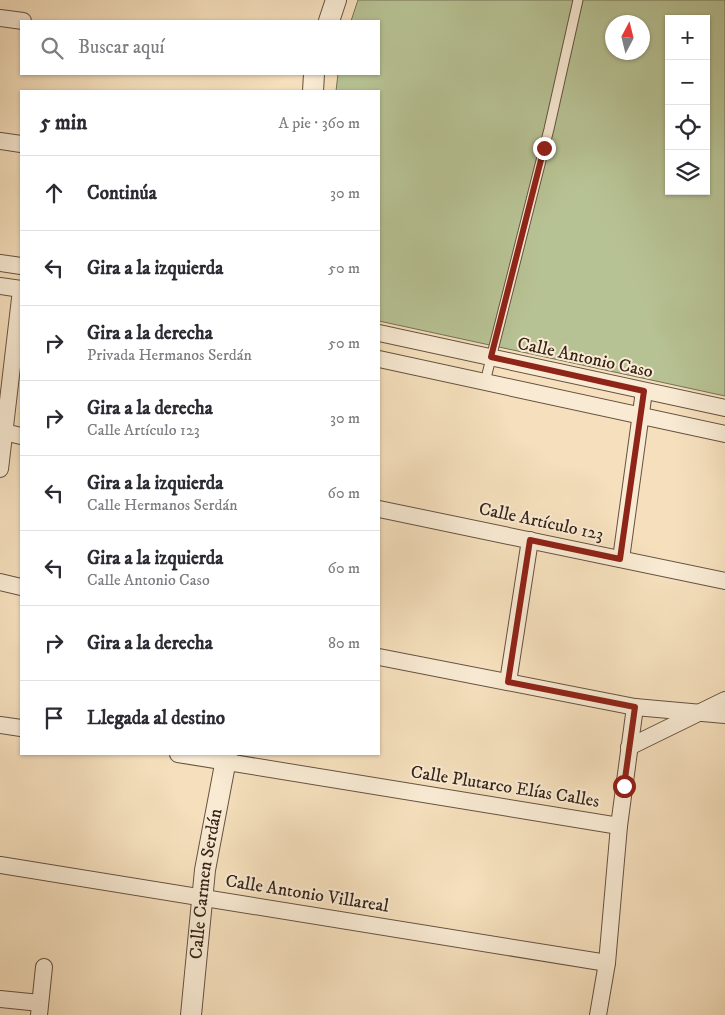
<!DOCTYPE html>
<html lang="es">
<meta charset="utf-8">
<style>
:root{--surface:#fff;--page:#f7f7f7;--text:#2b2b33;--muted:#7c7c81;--line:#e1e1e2}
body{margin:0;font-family:"IM FELL DW Pica",serif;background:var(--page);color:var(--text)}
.controls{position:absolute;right:15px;top:15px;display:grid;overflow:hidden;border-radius:0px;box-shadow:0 1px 4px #0004}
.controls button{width:45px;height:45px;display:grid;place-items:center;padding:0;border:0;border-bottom:1px solid var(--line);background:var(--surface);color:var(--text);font:25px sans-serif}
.compass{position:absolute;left:605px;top:15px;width:45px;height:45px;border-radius:50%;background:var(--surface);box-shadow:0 1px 4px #0004;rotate:7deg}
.stop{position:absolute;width:15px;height:15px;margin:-11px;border:4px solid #8f2418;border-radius:50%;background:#fff}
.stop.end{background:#8f2418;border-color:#fff;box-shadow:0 1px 5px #0008}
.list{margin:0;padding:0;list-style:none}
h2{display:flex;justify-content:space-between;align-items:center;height:65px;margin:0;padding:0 20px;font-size:21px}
h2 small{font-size:16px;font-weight:400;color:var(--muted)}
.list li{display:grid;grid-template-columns:32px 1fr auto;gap:15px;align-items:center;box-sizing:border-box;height:75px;padding:0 20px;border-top:1px solid var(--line)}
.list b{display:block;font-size:19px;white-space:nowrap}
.list p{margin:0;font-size:16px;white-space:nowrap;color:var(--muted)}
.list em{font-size:16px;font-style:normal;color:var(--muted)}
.icon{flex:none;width:28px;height:28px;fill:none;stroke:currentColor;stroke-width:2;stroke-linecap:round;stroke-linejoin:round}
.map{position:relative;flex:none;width:725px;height:1015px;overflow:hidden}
.search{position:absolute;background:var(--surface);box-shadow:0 1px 4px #0004;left:20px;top:20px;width:360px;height:55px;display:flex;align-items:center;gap:12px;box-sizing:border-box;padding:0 18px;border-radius:0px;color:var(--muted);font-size:19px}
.panel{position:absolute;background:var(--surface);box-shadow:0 1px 4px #0004;left:20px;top:90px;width:360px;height:665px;border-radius:0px}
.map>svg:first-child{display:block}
.green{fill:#b7c294;stroke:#767256;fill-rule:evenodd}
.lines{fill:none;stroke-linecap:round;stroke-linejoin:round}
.service-casing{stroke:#665241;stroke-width:11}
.minor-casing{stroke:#665241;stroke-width:18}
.tertiary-casing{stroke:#665241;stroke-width:22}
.service{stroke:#f8ead3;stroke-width:9}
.minor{stroke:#f8ead3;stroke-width:16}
.tertiary{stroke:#f8ead3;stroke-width:20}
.route{stroke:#8f2418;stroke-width:6}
.labels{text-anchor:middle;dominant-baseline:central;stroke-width:4;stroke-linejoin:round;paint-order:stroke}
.street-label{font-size:18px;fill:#362318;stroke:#f8ead3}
</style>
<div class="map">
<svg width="725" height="1015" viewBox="0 0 725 1015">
<rect width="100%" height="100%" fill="#f5dfbc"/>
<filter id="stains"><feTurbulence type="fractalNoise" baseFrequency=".004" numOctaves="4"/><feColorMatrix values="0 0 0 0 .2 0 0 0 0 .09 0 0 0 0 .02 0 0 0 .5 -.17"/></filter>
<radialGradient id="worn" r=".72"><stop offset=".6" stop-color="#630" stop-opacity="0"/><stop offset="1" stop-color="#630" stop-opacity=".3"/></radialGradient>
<path class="green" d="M358,0H725V396L379,321V91H336L338,74H379V21H351ZM669,19H706V191H669ZM612,22H642V52H612Z"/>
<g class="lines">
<g class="service-casing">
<path id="service" d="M485,382L549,129L578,0"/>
</g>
<g class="minor-casing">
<g id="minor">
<path d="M0,18L23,21"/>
<path d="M0,141L21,144"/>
<path d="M0,263L21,266"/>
<path d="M0,286L21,289"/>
<path d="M379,333L725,408"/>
<path d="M379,359L725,434"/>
<path d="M4,432L21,436"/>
<path d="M0,469L21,290"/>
<path d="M379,509L725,581"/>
<path d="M621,559L644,391"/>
<path d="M0,582L21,587"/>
<path d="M379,657L635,707L725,715"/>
<path d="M508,682L530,540"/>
<path d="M0,725L21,728"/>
<path d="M629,747L725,700"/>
<path d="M178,754L619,826"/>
<path d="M0,865L607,963"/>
<path d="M0,999L40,1003"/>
<path d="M39,1015L44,967"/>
<path d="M598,1015L607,963L619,826L635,707"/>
</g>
</g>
<g class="tertiary-casing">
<g id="tertiary">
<path d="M329,21L336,0"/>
<path d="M313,91L314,74"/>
<path id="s1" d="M191,1015L205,870L227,754"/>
</g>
</g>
<use href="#service" class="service"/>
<use href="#minor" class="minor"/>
<use href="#tertiary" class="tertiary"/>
</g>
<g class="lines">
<path class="route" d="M544,148L491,357L644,391L620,559L530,540L508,682L635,707L624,786"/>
</g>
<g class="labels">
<g class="street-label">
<text transform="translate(585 358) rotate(12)">Calle Antonio Caso</text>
<text transform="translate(541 522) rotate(12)">Calle Artículo 123</text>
<text transform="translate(505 787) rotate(9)">Calle Plutarco Elías Calles</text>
<text stroke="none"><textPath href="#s1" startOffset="132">Calle Carmen Serdán</textPath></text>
<text transform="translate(307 894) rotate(9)">Calle Antonio Villareal</text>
</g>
</g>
<rect width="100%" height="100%" filter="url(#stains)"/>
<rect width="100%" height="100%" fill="url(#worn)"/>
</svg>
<div class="controls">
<button>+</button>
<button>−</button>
<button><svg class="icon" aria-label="locate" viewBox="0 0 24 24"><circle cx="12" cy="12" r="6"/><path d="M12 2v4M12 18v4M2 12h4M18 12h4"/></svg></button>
<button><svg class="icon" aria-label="layers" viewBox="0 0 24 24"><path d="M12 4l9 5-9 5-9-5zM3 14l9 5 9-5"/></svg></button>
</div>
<svg class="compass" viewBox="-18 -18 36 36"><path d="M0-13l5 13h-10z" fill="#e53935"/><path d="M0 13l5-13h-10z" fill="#7c7c81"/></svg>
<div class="stop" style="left:624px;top:786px"></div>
<div class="stop end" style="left:544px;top:148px"></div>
<div class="search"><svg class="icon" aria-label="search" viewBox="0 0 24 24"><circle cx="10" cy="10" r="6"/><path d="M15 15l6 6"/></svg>Buscar aquí</div>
<section class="panel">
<h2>5 min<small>A pie · 360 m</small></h2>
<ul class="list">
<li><svg class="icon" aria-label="ahead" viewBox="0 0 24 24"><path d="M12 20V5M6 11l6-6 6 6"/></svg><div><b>Continúa</b></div><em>30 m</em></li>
<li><svg class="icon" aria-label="left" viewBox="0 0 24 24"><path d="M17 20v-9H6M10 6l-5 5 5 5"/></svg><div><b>Gira a la izquierda</b></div><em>50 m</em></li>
<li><svg class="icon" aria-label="right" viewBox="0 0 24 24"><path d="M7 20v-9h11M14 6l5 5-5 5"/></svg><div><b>Gira a la derecha</b><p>Privada Hermanos Serdán</p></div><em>50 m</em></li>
<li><svg class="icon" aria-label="right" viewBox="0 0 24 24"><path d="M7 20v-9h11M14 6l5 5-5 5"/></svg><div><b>Gira a la derecha</b><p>Calle Artículo 123</p></div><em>30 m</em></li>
<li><svg class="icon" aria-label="left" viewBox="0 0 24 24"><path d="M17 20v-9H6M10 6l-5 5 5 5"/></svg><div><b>Gira a la izquierda</b><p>Calle Hermanos Serdán</p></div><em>60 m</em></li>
<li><svg class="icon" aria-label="left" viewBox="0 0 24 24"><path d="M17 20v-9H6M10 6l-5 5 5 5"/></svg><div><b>Gira a la izquierda</b><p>Calle Antonio Caso</p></div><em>60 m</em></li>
<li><svg class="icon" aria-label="right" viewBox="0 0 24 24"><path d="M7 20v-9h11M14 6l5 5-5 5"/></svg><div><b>Gira a la derecha</b></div><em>80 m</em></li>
<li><svg class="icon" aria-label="arrive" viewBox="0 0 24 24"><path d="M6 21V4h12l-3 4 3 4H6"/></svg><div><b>Llegada al destino</b></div></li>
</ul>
</section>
</div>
